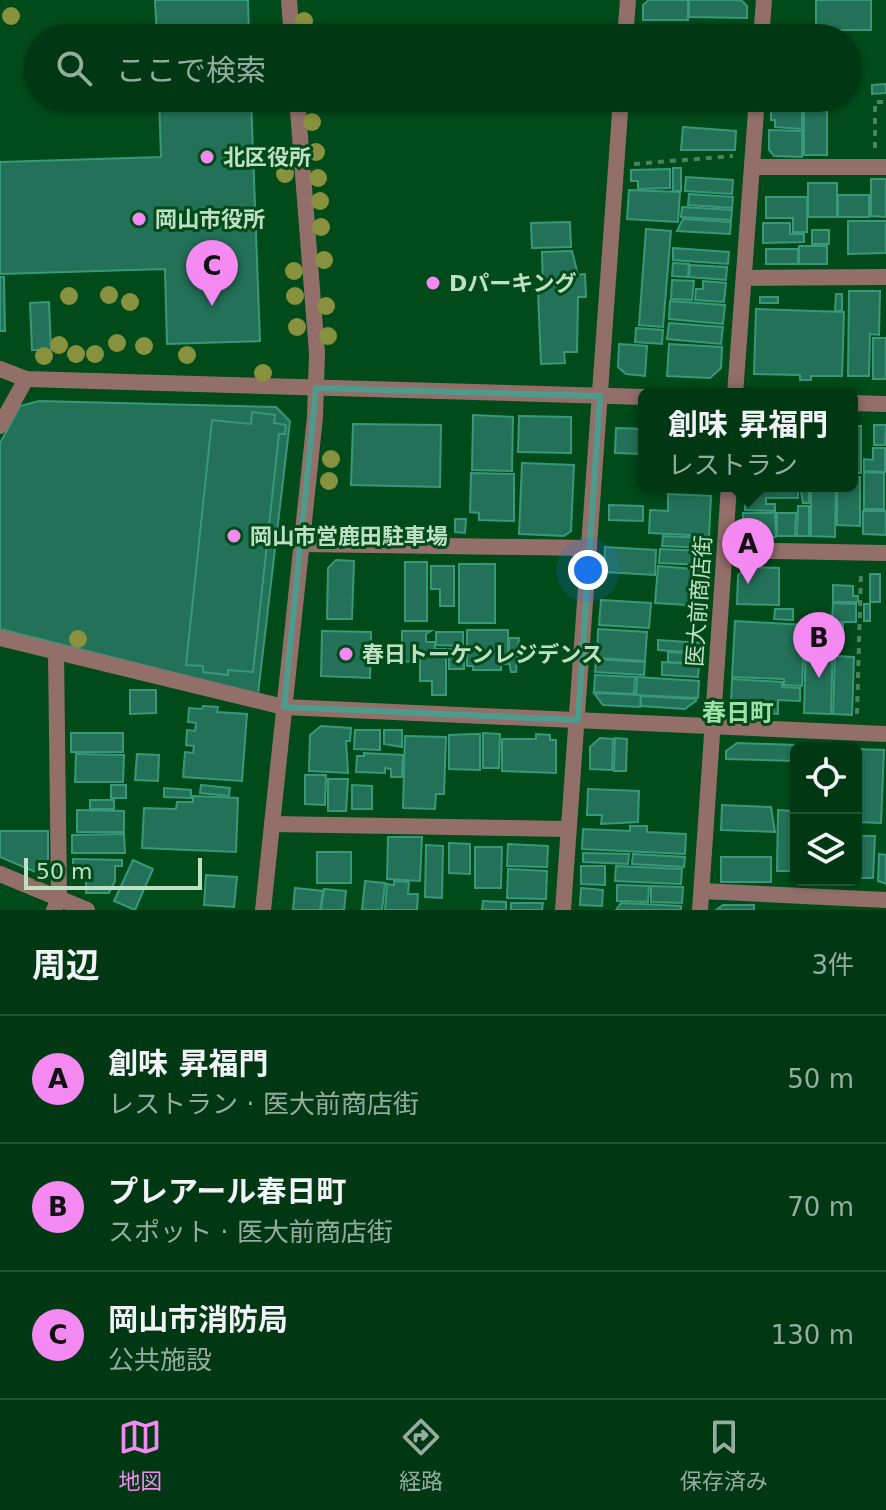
<!DOCTYPE html>
<html lang="ja">
<meta charset="utf-8">
<style>
:root{--surface:#013814;--page:#0b3f1d;--text:#f1f3f6;--muted:#96aca0;--line:#235234;--accent:#f389f1}
body{margin:0;font-family:"DejaVu Sans","Noto Sans JP",sans-serif;background:var(--page);color:var(--text)}
.controls{position:absolute;right:24px;bottom:24px;display:grid;overflow:hidden;border-radius:12px;box-shadow:0 2px 6px #0004}
.controls button{width:72px;height:72px;display:grid;place-items:center;padding:0;border:0;border-bottom:2px solid var(--line);background:var(--surface);color:var(--text);font:40px sans-serif}
.scale{position:absolute;left:24px;bottom:20px;width:178px;box-sizing:border-box;padding-left:8px;border:4px solid #c0e0c3;border-top:0;font-size:22px;line-height:28px;white-space:nowrap;color:#c0e0c3;-webkit-text-stroke:6px #014a1a;paint-order:stroke}
.you{position:absolute;left:588px;top:570px;width:28px;height:28px;margin:-20px;border:6px solid #fff;border-radius:50%;background:#1a73e8;box-shadow:0 0 0 12px #1a73e833}
.badge{display:grid;place-items:center;width:52px;height:52px;border-radius:50%;background:var(--accent);color:#111;font-size:26px;font-weight:700}
.pin{position:absolute;translate:-50% -66px;filter:drop-shadow(0 2px 4px #0008)}
.pin::after{content:'';position:absolute;top:42px;width:28px;height:24px;background:inherit;clip-path:polygon(0 0,100% 0,50% 100%)}
.popup{position:absolute;left:638px;top:388px;width:220px;height:104px;box-sizing:border-box;display:grid;place-content:center;border-radius:12px;background:var(--surface);filter:drop-shadow(0 2px 6px #0005);font-size:26px;white-space:nowrap;color:var(--muted)}
.popup b{font-size:30px;color:var(--text)}
.popup::after{content:'';position:absolute;left:50%;top:100%;margin-left:-16px;border:16px solid transparent;border-top-color:var(--surface)}
.list{margin:0;padding:0;list-style:none}
h2{display:flex;justify-content:space-between;align-items:center;height:104px;margin:0;padding:0 32px;font-size:34px}
h2 small{font-size:26px;font-weight:400;color:var(--muted)}
.list li{display:grid;grid-template-columns:52px 1fr auto;gap:24px;align-items:center;box-sizing:border-box;height:128px;padding:0 32px;border-top:2px solid var(--line)}
.list b{display:block;font-size:30px;white-space:nowrap}
.list p{margin:0;font-size:26px;white-space:nowrap;color:var(--muted)}
.list em{font-size:26px;font-style:normal;color:var(--muted)}
.icon{flex:none;width:44px;height:44px;fill:none;stroke:currentColor;stroke-width:2;stroke-linecap:round;stroke-linejoin:round}
.map{position:relative;flex:none;width:886px;height:910px;overflow:hidden}
.search{position:absolute;background:var(--surface);box-shadow:0 2px 6px #0004;left:24px;right:24px;top:24px;height:88px;display:flex;align-items:center;gap:20px;box-sizing:border-box;padding:0 28px;border-radius:44px;color:var(--muted);font-size:30px}
.sheet{height:488px;background:var(--surface)}
nav{display:flex;justify-content:space-around;align-items:center;box-sizing:border-box;height:112px;border-top:2px solid var(--line);background:var(--surface);font-size:22px;color:var(--muted)}
nav a{display:grid;justify-items:center;gap:4px}
nav .on{color:var(--accent)}
.map>svg:first-child{display:block}
.building{fill:#237158;stroke:#379979;stroke-width:2}
.lines{fill:none;stroke-linecap:round;stroke-linejoin:round}
.path{stroke:#4b845c;stroke-width:4;stroke-dasharray:6 6;stroke-linecap:butt}
.minor{stroke:#936f6a;stroke-width:16}
.tertiary{stroke:#936f6a;stroke-width:16}
.tree{fill:#88913e}
.marked{fill:none;stroke:#4d9b8c;stroke-width:6;stroke-linejoin:round}
.poi-dot{fill:#f389f1;stroke:#014a1a;stroke-width:3}
.labels{text-anchor:middle;dominant-baseline:central;stroke-width:6;stroke-linejoin:round;paint-order:stroke}
.poi-label{font-size:22px;font-weight:bold;fill:#c0e0c3;stroke:#014a1a;text-anchor:start}
.street-label{font-size:22px;fill:#c0e0c3;stroke:#014a1a}
.neighbourhood-label{font-size:24px;font-weight:bold;fill:#9fe1a8;stroke:#014a1a}
</style>
<div class="map">
<svg width="886" height="910" viewBox="0 0 886 910">
<rect width="100%" height="100%" fill="#014a1a"/>
<g class="building">
<path d="M155,0H248L249,38H157Z"/>
<path d="M649,0H688V20H643V5Z"/>
<path d="M689,0H741L747,6V18L689,17Z"/>
<rect x="816" y="0" width="55" height="30"/>
<path d="M688,29L741,32V38H687Z"/>
<path d="M886,84V93L872,94V85Z"/>
<path d="M159,98H251L260,341L167,344L165,269L0,274V162L161,157Z"/>
<path d="M638,98H659L658,104L638,103Z"/>
<path d="M775,100H802V129L775,127V120H771V103Z"/>
<rect x="804" y="103" width="23" height="52"/>
<path d="M683,127L736,131L735,150H681Z"/>
<path d="M769,130L802,131V157L774,156L769,150Z"/>
<rect x="673" y="168" width="8" height="23"/>
<path d="M670,169V188L638,189V181H631V170Z"/>
<path d="M686,177L733,180L732,194L685,191Z"/>
<path d="M871,179H886V217L871,216Z"/>
<rect x="808" y="183" width="29" height="34"/>
<path d="M629,190L680,192L678,222L627,219Z"/>
<path d="M689,194L733,197L732,208L688,205Z"/>
<rect x="838" y="195" width="31" height="22"/>
<path d="M766,197H807V232H793V218H766Z"/>
<path d="M682,207L732,210L731,220L681,217Z"/>
<path d="M683,219L731,222L730,234L677,231Z"/>
<path d="M848,221H886V253L848,254Z"/>
<path d="M570,222L571,247L532,248L531,223Z"/>
<path d="M763,223H790V234H804V242L763,243Z"/>
<path d="M646,229L671,231L663,327L639,325Z"/>
<rect x="812" y="230" width="17" height="14"/>
<rect x="799" y="246" width="28" height="18"/>
<path d="M673,248L729,252L728,264L673,260Z"/>
<rect x="766" y="249" width="32" height="15"/>
<path d="M572,251L578,275L585,274L586,297H578L577,352H564L565,363L541,364L538,292H543L542,252Z"/>
<path d="M673,263L689,264L688,277L672,276Z"/>
<path d="M690,265L727,267L726,280L689,277Z"/>
<path d="M0,277H4L5,331H0Z"/>
<path d="M672,280L694,281L692,300L671,299Z"/>
<path d="M703,281L726,283L724,302L695,300L696,289H703Z"/>
<path d="M849,291H880L879,335L870,334L869,376H848Z"/>
<path d="M836,294H842V311H835Z"/>
<rect x="760" y="297" width="18" height="6"/>
<path d="M670,301L725,305L723,324L669,319Z"/>
<path d="M49,302L51,350H32L30,303Z"/>
<path d="M756,309L844,312L842,376H811V380H800V375L754,374Z"/>
<path d="M669,323L723,327L721,344L667,339Z"/>
<path d="M636,328L663,330L662,344L635,342Z"/>
<rect x="873" y="338" width="13" height="41"/>
<path d="M619,344L647,346L645,376L626,374L618,367Z"/>
<path d="M669,344L722,347L721,368L710,378L667,376Z"/>
<path d="M39,401L276,407L290,421L258,694L0,629V443L20,406Z"/>
<path d="M252,412L275,415L274,423L286,425L285,434H279L253,672L228,670V675L203,672V666L186,665L212,420L251,424Z"/>
<path d="M473,415L513,417L512,471L472,470Z"/>
<path d="M519,416L571,417V453L518,452Z"/>
<path d="M353,424L441,425L440,487L351,485Z"/>
<path d="M874,425H886L885,445H874Z"/>
<rect x="852" y="426" width="9" height="47"/>
<path d="M616,428L644,429L643,454L615,453Z"/>
<path d="M873,448H885V472L864,471V459L873,460Z"/>
<path d="M522,463L574,465L571,531L564,536L519,534Z"/>
<path d="M864,472L884,473V509H864Z"/>
<path d="M471,473L514,474V521L479,520V513L470,512Z"/>
<path d="M852,477H860V526L837,525V486H852Z"/>
<path d="M661,486H711V491Z"/>
<path d="M745,486H798V498H766V504H775V511L745,510Z"/>
<path d="M800,486H809V503H803Z"/>
<path d="M811,486H836L835,537L811,536Z"/>
<path d="M668,494L711,496L709,536L649,533L650,510L668,511Z"/>
<path d="M609,505L643,506V521L609,520Z"/>
<path d="M798,506H809V536H797Z"/>
<path d="M863,511H886V535L863,534Z"/>
<path d="M743,513H775L776,537H753L743,522Z"/>
<path d="M777,513H796L795,536H777Z"/>
<path d="M455,519H466L465,533L455,532Z"/>
<path d="M663,536L708,538L707,548L662,546Z"/>
<path d="M605,547L656,550L655,575L604,572Z"/>
<path d="M660,549L705,551V565L659,563Z"/>
<path d="M336,560L354,561L352,619H327L328,568Z"/>
<rect x="405" y="562" width="22" height="59"/>
<rect x="459" y="564" width="36" height="59"/>
<path d="M431,566H454V606H440V589H431Z"/>
<path d="M658,566L705,570L703,606L655,603Z"/>
<path d="M748,567L779,568V605L737,604L738,575Z"/>
<rect x="870" y="574" width="10" height="28"/>
<path d="M833,585L853,586V596H858V602H833Z"/>
<path d="M601,600L651,603L649,628L599,625Z"/>
<path d="M833,603L856,604V622H832Z"/>
<rect x="864" y="604" width="6" height="17"/>
<path d="M775,609H793V620L774,619Z"/>
<path d="M735,621L805,625L802,686L784,685V679L732,677Z"/>
<path d="M810,623L843,624V636L809,635Z"/>
<path d="M598,629L647,632L645,661L597,658Z"/>
<path d="M467,630H508V664H501V670H473V666H467Z"/>
<path d="M322,631L371,632L370,678L321,676Z"/>
<path d="M402,631H431L426,634V642H435V649H446V695H432V681H420V661L402,662Z"/>
<path d="M436,632H463V646L436,645Z"/>
<path d="M509,638H519L516,672H511L509,662Z"/>
<path d="M658,640L701,643L700,653L658,650Z"/>
<path d="M806,642L833,643L831,714L804,713Z"/>
<path d="M449,649L464,651V669H449Z"/>
<path d="M668,652L700,654L699,664L668,662Z"/>
<path d="M835,656L854,657L852,715L833,714Z"/>
<path d="M596,659L645,662L644,675L595,672Z"/>
<path d="M662,662L699,665L698,677L662,675Z"/>
<path d="M595,675L635,677L634,694L594,692Z"/>
<path d="M637,677L699,681L698,698L636,695Z"/>
<path d="M732,679L782,682V687L800,688V701L778,700V714L741,712L731,704Z"/>
<path d="M130,690H156V713L130,714Z"/>
<path d="M594,693L641,695L640,707L603,705Z"/>
<path d="M641,696L696,699V701L685,709L641,706Z"/>
<path d="M203,706L218,707L217,712L247,714L242,781L183,777L185,752L193,753L194,746L186,745L187,730L195,731L196,723L188,722L189,708L202,709Z"/>
<path d="M321,726L351,728L350,741H346L348,773L309,771L310,735Z"/>
<path d="M355,730H380V750L354,749Z"/>
<path d="M384,730H402V747L384,744Z"/>
<rect x="71" y="733" width="52" height="19"/>
<path d="M483,733L500,734L499,768H483Z"/>
<path d="M474,734H480V770L449,769V735Z"/>
<path d="M536,734L550,735V740H556V773L502,771V739H536Z"/>
<path d="M405,736L446,737L444,794H436L435,809L403,808Z"/>
<path d="M600,738L613,739L612,770L590,769V747Z"/>
<path d="M615,738L627,739L626,771H614Z"/>
<path d="M737,743L796,745V761L726,759V751Z"/>
<path d="M856,749L884,750L881,823L856,822Z"/>
<path d="M364,753L403,755L402,777H391V769L385,768V773L356,772L357,756H364Z"/>
<path d="M76,754L124,755L123,782H75Z"/>
<path d="M137,754L159,755L158,781L135,780Z"/>
<path d="M305,775H326L325,805L305,804Z"/>
<path d="M328,779H348L346,811H328Z"/>
<rect x="111" y="785" width="15" height="13"/>
<path d="M201,785L230,788L229,796L200,793Z"/>
<path d="M352,785L372,786V809H352Z"/>
<path d="M164,788L191,790V798L164,797Z"/>
<path d="M588,789L639,791L638,822L601,824L602,815H587Z"/>
<path d="M193,796L238,798L236,852L142,848L144,808L176,809L177,802H193Z"/>
<rect x="90" y="800" width="24" height="9"/>
<path d="M722,805L771,807L775,832L721,830Z"/>
<path d="M77,810L124,811V832H77Z"/>
<path d="M778,810L792,811L796,871H777Z"/>
<path d="M630,826H647V832L686,834L685,854L582,849L583,829L630,831Z"/>
<path d="M0,831H48V870L40,874L0,857Z"/>
<path d="M124,834L125,853H72V835Z"/>
<path d="M856,836H875L873,878H856Z"/>
<path d="M388,837H422L420,881L387,879Z"/>
<path d="M449,843L470,844V874L449,873Z"/>
<path d="M508,844L548,846L547,867L507,866Z"/>
<path d="M426,845L443,846L442,898L425,897Z"/>
<path d="M475,847H502L501,888H475Z"/>
<rect x="317" y="852" width="34" height="31"/>
<path d="M583,853L629,854L628,864L583,862Z"/>
<path d="M633,854L685,857L684,867L632,864Z"/>
<path d="M879,854L886,855V884L878,881Z"/>
<rect x="721" y="857" width="50" height="25"/>
<path d="M73,859L122,860V866H115V881L109,893H86V881H73Z"/>
<path d="M133,860L153,869L135,910L114,901Z"/>
<path d="M581,866H605V885L581,884Z"/>
<path d="M616,866L682,869L681,884L615,881Z"/>
<path d="M508,869L547,871L546,899L507,898Z"/>
<path d="M206,875L237,877L234,907L204,905Z"/>
<path d="M365,881L385,883L382,910H362Z"/>
<path d="M394,881L409,882L408,894H418L417,910H385L387,884L394,885Z"/>
<path d="M617,885L649,886L648,902L617,901Z"/>
<path d="M651,886L683,887L682,903L651,902Z"/>
<path d="M295,888L323,891L320,910H293Z"/>
<path d="M581,888L603,890L602,906L580,905Z"/>
<path d="M324,889L346,891L344,910H321Z"/>
<path d="M483,901L506,902V910H482Z"/>
<path d="M511,903H543L542,910H511Z"/>
<path d="M621,903L681,906V910H616Z"/>
<path d="M723,905H754V910H716Z"/>
</g>
<g class="lines">
<g class="path">
<path d="M875,148V102H886"/>
<path d="M634,164L733,156"/>
<path d="M857,714L861,571"/>
</g>
<g class="minor">
<path d="M625,38L628,0"/>
<path d="M761,38L764,0"/>
<path d="M753,167H886"/>
<path d="M744,278L886,277"/>
<path d="M735,394L757,98"/>
<path d="M0,426L26,379"/>
<path d="M303,544L589,548"/>
<path d="M725,550L886,553"/>
<path d="M0,638L284,707L886,734"/>
<path d="M272,824L568,829"/>
<path d="M0,874L87,910"/>
<path d="M702,891L886,900"/>
<path d="M54,910L59,899L56,651"/>
<path d="M563,910L621,98"/>
<path d="M700,910L729,486"/>
</g>
<g class="tertiary">
<path d="M289,0L292,38"/>
<path d="M0,369L26,379L644,397"/>
<path d="M852,403L886,404"/>
<path d="M263,910L315,417L317,353L297,98"/>
</g>
</g>
<g class="tree">
<circle cx="11" cy="16" r="9"/>
<circle cx="304" cy="21" r="9"/>
<circle cx="312" cy="122" r="9"/>
<circle cx="316" cy="152" r="9"/>
<circle cx="285" cy="174" r="9"/>
<circle cx="318" cy="178" r="9"/>
<circle cx="320" cy="201" r="9"/>
<circle cx="321" cy="227" r="9"/>
<circle cx="324" cy="260" r="9"/>
<circle cx="294" cy="271" r="9"/>
<circle cx="109" cy="295" r="9"/>
<circle cx="69" cy="296" r="9"/>
<circle cx="295" cy="296" r="9"/>
<circle cx="130" cy="302" r="9"/>
<circle cx="326" cy="306" r="9"/>
<circle cx="297" cy="327" r="9"/>
<circle cx="328" cy="336" r="9"/>
<circle cx="117" cy="343" r="9"/>
<circle cx="59" cy="345" r="9"/>
<circle cx="144" cy="346" r="9"/>
<circle cx="76" cy="354" r="9"/>
<circle cx="95" cy="354" r="9"/>
<circle cx="187" cy="355" r="9"/>
<circle cx="44" cy="356" r="9"/>
<circle cx="263" cy="373" r="9"/>
<circle cx="331" cy="459" r="9"/>
<circle cx="329" cy="481" r="9"/>
<circle cx="78" cy="639" r="9"/>
</g>
<path class="marked" d="M316,388L600,396L578,720L284,707Z"/>
<g class="poi-dot">
<circle cx="207" cy="157" r="8"/>
<circle cx="139" cy="219" r="8"/>
<circle cx="433" cy="283" r="8"/>
<circle cx="234" cy="536" r="8"/>
<circle cx="346" cy="654" r="8"/>
</g>
<g class="labels">
<g class="poi-label">
<text x="223" y="157">北区役所</text>
<text x="155" y="219">岡山市役所</text>
<text x="449" y="283">Dパーキング</text>
<text x="250" y="536">岡山市営鹿田駐車場</text>
<text x="362" y="654">春日トーケンレジデンス</text>
</g>
<g class="street-label">
<text transform="translate(699 601) rotate(-86)">医大前商店街</text>
</g>
<g class="neighbourhood-label">
<text x="738" y="713">春日町</text>
</g>
</g>
</svg>
<div class="controls">
<button><svg class="icon" aria-label="locate" viewBox="0 0 24 24"><circle cx="12" cy="12" r="6"/><path d="M12 2v4M12 18v4M2 12h4M18 12h4"/></svg></button>
<button><svg class="icon" aria-label="layers" viewBox="0 0 24 24"><path d="M12 4l9 5-9 5-9-5zM3 14l9 5 9-5"/></svg></button>
</div>
<div class="scale">50 m</div>
<div class="you"></div>
<div class="pin badge" style="left:748px;top:584px">A</div>
<div class="popup"><b>創味 昇福門</b>レストラン</div>
<div class="pin badge" style="left:819px;top:678px">B</div>
<div class="pin badge" style="left:212px;top:306px">C</div>
<div class="search"><svg class="icon" aria-label="search" viewBox="0 0 24 24"><circle cx="10" cy="10" r="6"/><path d="M15 15l6 6"/></svg>ここで検索</div>
</div>
<section class="sheet">
<h2>周辺<small>3件</small></h2>
<ul class="list">
<li><span class="badge">A</span><div><b>創味 昇福門</b><p>レストラン · 医大前商店街</p></div><em>50 m</em></li>
<li><span class="badge">B</span><div><b>プレアール春日町</b><p>スポット · 医大前商店街</p></div><em>70 m</em></li>
<li><span class="badge">C</span><div><b>岡山市消防局</b><p>公共施設</p></div><em>130 m</em></li>
</ul>
</section>
<nav>
<a class="on"><svg class="icon" aria-label="map" viewBox="0 0 24 24"><path d="M3 6l6-2 6 2 6-2v14l-6 2-6-2-6 2zM9 4v14M15 6v14"/></svg>地図</a>
<a><svg class="icon" aria-label="directions" viewBox="0 0 24 24"><path d="M12 3l9 9-9 9-9-9zM9 14v-3h6M13 9l2 2-2 2"/></svg>経路</a>
<a><svg class="icon" aria-label="saved" viewBox="0 0 24 24"><path d="M7 4h10v16l-5-4-5 4z"/></svg>保存済み</a>
</nav>
